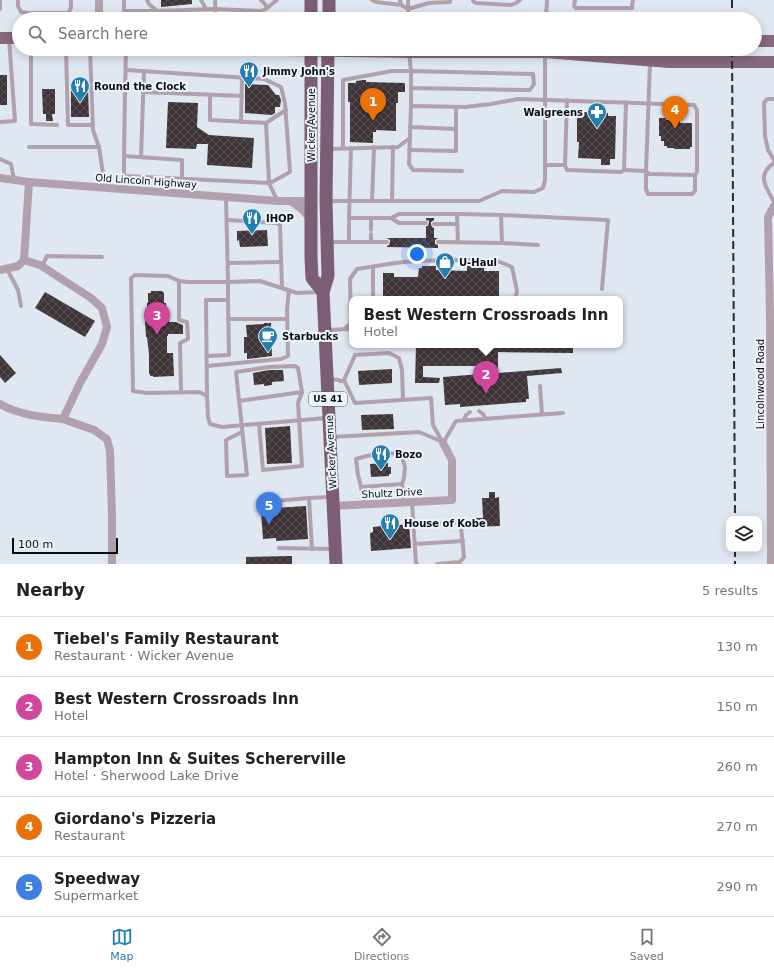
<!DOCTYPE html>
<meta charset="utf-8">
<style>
:root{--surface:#fff;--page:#f2f2f2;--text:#222;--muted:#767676;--line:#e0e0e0;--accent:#267ead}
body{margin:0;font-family:"DejaVu Sans",sans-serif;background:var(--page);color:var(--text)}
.controls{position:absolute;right:12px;bottom:12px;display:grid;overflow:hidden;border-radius:8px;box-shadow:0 2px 10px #0003}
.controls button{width:36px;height:36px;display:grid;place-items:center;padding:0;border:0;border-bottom:1px solid var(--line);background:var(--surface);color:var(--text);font:20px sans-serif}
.scale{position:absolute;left:12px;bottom:10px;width:106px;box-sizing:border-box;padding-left:4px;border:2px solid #0c0f12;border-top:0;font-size:11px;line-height:14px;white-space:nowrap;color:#0c0f12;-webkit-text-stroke:3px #ecf4fe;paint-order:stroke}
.you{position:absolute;left:417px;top:254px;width:14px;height:14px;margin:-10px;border:3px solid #fff;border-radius:50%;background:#1a73e8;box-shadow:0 0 0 6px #1a73e833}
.badge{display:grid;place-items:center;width:26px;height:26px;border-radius:50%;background:var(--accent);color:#fff;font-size:13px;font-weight:700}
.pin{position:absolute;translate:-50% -33px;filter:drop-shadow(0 1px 2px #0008)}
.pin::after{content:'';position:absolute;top:21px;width:14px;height:12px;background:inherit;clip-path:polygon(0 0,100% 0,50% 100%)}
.popup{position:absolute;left:349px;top:296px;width:274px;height:52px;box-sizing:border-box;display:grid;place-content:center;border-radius:8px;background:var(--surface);filter:drop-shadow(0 1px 3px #0005);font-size:13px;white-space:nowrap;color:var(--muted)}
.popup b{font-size:15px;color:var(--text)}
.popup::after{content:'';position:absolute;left:50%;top:100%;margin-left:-8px;border:8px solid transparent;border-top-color:var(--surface)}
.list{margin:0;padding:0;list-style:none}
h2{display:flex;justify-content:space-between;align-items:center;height:52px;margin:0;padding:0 16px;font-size:17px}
h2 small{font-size:13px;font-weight:400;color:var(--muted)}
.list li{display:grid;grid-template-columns:26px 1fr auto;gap:12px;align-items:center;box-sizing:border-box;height:60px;padding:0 16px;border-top:1px solid var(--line)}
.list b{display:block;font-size:15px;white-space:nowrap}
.list p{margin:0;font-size:13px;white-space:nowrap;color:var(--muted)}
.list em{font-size:13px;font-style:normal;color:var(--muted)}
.icon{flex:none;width:22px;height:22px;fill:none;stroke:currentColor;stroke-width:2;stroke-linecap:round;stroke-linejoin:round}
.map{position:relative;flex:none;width:774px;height:564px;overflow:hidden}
.search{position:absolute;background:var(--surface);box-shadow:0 2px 10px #0003;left:12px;right:12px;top:12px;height:44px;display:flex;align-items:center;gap:10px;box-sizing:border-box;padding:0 14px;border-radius:22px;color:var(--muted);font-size:15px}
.sheet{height:352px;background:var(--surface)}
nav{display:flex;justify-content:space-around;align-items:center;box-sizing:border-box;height:56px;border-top:1px solid var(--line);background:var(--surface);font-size:11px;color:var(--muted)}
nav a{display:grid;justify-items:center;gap:2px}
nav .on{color:var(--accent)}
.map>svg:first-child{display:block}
.building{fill:url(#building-cross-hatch)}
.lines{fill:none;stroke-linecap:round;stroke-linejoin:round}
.service{stroke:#b2a1ac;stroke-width:4}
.minor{stroke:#b2a1ac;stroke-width:8}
.primary{stroke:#85687c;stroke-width:12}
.trunk{stroke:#7c5e74;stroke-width:13}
.rail{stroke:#292d30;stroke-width:2;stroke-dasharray:8 4;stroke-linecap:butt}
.labels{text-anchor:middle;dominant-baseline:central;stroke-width:4;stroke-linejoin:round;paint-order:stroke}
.shield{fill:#ecf4fe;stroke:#4f5459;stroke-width:1}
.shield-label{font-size:9px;font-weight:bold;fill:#0c0f12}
.poi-label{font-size:10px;font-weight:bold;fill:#0c0f12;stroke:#ecf4fe;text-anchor:start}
.street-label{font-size:10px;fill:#0c0f12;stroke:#ecf4fe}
</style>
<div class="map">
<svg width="774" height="564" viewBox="0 0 774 564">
<defs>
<pattern id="building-cross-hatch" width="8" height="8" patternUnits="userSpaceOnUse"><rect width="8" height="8" fill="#403538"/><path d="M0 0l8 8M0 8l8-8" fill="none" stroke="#584f52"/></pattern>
</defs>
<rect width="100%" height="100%" fill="#dfe7f1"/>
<g class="building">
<path d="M161,0H192V4L161,7Z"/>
<rect x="0" y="75" width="7" height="30"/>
<path d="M363,80H366V82L405,83V92H398V103H396V131L376,130V132H373V143L350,142V102H348V83H356V81Z"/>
<path d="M75,84H85V88H88L89,117H71V88H75Z"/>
<path d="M245,84L268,85L276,95H279L281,100L280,107H275V113L272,115L245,113Z"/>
<path d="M42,89H55V114H52L53,121H46V114H43Z"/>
<path d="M168,102L198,103L197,127L209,135L254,138L252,168L207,165L208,144H197L196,149L166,148Z"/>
<path d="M581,112L608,113V116H616L615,159H610V165H601V159L578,158L579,142H577V116Z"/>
<path d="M659,118H666V120H680V123H692V147H690V149H674V148H667V146H664V141H661V136H659Z"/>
<path d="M426,218H434V220L431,222V224L432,227L434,228V238H438L435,240V244L438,245V248L387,247V246L389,245L390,242V240L387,238H426V226H428L429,223V221L426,220Z"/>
<path d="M267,230L268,246L240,247L239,240L237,241V231Z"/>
<path d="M467,264L485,265L484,271H499V299H383V273H394V277H418L419,268H422V266H436V270L467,271Z"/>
<path d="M151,291H162L164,293V303H166L167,320H169V322H176L178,323L183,325V334H168V336H167V353H173L174,376L153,377V376H150V374H149V354L147,337H146L145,321H147V303H148V293H151Z"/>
<path d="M45,292L95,321L85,337L35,308Z"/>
<path d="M264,323H271L272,356L247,359V353H244V337H247L246,325L264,324Z"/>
<path d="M416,345L573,346V353L498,352V373L561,368L562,373L527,376L529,399H526V402L460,407V404L445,405L443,377L481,374V366H423V377L440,378L439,383H415Z"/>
<path d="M0,355L16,373L5,383L0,377Z"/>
<path d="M392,369V383L359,385L358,371Z"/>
<path d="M269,370H283L284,381L272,382V385L264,386V384L254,385L253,373Z"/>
<path d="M393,414L394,429L362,430L361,415Z"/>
<path d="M290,426L292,463L267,464L265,428Z"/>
<path d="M388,463V467H391V474H389V476L371,477L370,464Z"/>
<path d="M489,492H495V498L499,497L500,526L472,527V518H483L482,498H489Z"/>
<path d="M306,506L308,539L276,541V538L263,539L261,513L274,512V508Z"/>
<path d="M389,520V526L409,524L411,548L371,551L370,533L373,532V527L382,526V521Z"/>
<path d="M292,556V564H246V557Z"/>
</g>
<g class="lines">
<g class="service">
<path d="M18,0V6L21,12L28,13H68L71,8V0"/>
<path d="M124,0V11H157"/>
<path d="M147,0L149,4L157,11L215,9L262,11L267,8L277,0"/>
<path d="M201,0L206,9"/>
<path d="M215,0L216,19"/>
<path d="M261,0L265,4L267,8"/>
<path d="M372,0L376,2L401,5"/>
<path d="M400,0L401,5L408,9L429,3L450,2V0"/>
<path d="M473,0L474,2L476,3L511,5L516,3L520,0"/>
<path d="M575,0L574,6L576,8H632V6L633,0"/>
<path d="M0,9V0"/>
<path d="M408,19V0"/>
<path d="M546,19L547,0"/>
<path d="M31,49V124L57,125"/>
<path d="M66,49L68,125H93"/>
<path d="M90,49L93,130L99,147"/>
<path d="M126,70L264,79L281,87L285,103L290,172L270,183L124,176C124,134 125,91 126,49"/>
<path d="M143,92L242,96"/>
<path d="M210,95V120L266,123L286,110"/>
<path d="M774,99H767L764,103L765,136L768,150L774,160"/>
<path d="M626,102L624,170L646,171V189L648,194H692L695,191V175"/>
<path d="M411,106V71L533,74L534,84L530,90L411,88"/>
<path d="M0,122L15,121L9,39"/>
<path d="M241,122L242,78"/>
<path d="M266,123L269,183L277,200"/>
<path d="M410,127L456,129"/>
<path d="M29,147H99L105,187"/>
<path d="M343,148V80L392,71H411L409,53"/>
<path d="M329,149L398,147L410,138"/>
<path d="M409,150L456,151V107"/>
<path d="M124,156L182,160V178"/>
<path d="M141,157L144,71"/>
<path d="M0,159L11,164L14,180"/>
<path d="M774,163C756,175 766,187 774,202"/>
<path d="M545,165H565L567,100"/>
<path d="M565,165L567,170L621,172L624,170"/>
<path d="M462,171L413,170L409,164L411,106L465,107L491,104L518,99L694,105L697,110V172L695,175L649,174L646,171L650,63"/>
<path d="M226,197L228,282H188L179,281L168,276L135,275L131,278L133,391L147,393L199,392L207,396L208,417L210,424L222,427L326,418"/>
<path d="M327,201H479L502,191L534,192L543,188L545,180V53"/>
<path d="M372,201L374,147"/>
<path d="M392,201L393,147"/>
<path d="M457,214L458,242"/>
<path d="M501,215L608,220L602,289"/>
<path d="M349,218L351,148"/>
<path d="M371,218V230"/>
<path d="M391,218L399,223H426"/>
<path d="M227,220L276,223L280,225L282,287"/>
<path d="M434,224H457"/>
<path d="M371,234V242"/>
<path d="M329,242H387"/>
<path d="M349,242V218H391L399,214H457L501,215L502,243L438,242"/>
<path d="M502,243L538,245"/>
<path d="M228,263L280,262"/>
<path d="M42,266L47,256L102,257"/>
<path d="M373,267V299"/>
<path d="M7,269L18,290L21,306"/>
<path d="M179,281V320L187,322L188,339L180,343L181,392"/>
<path d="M228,319H287"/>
<path d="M344,329L351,323L350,279L357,269L395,263L415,261L468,260L500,262L512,267L517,291L515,299"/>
<path d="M327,330L352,329"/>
<path d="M207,356L229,355L228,300"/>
<path d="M207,366L281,359L288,356L287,309L289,290"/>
<path d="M329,379L339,380L340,381H342L344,380"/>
<path d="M540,386L542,414"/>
<path d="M207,396L206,300H228V282L260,281L297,293L320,292"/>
<path d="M403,399L402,370L399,358L389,353L355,355L344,380L355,403L431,398L433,425L443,443"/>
<path d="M239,401L302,392"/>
<path d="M479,411L483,414L486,419"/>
<path d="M464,420L466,415L470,412"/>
<path d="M242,432L226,440L227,476L247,475L236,372L269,367L295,366L298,368L302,392L298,403L302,466L263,470L259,424"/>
<path d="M332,437L419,432L443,442"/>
<path d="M443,443L456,421L563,413"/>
<path d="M361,487L402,484"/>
<path d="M309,498L330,497"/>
<path d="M275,501L309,498L312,549"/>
<path d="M412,502L416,564H417"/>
<path d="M365,504L358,475L356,459C371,454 386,452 401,454L405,467L404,478L402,484L404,503"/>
<path d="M413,525L458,522L461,527L464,557L460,562L437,564"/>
<path d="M415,544L463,541"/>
<path d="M279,548L333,549"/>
</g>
<g class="minor">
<path d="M99,0V19"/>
<path d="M0,178L29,182L278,201H310"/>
<path d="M291,201L303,210L310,219"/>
<path d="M24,260L29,182"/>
<path d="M0,270L18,266L24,260L40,265L91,298L102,308L107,327L102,344L80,383L63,419C41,417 19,415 0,404"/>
<path d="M63,419L94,430L107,439L110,451L112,516V564"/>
<path d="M333,506L452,500V460L443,443"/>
<path d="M771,564L770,315L768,217L774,206"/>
</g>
<g class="primary">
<path d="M0,38H19"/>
<path d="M755,41H774"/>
<path d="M214,49L409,52H545L669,62H774"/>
</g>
<g class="trunk">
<path d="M311,19V0"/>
<path d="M329,19V0"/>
<path d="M311,49V257L312,278L323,292"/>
<path d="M328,49L326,201L328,276L323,292L336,564"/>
</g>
<g class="rail">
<path d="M732,0V19"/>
<path d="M732,49L735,519"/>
<path d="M735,549V564"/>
</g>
</g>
<defs>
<g id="restaurant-pin" transform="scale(1)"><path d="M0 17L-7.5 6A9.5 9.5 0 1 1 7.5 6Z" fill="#267ead" stroke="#ecf4fe"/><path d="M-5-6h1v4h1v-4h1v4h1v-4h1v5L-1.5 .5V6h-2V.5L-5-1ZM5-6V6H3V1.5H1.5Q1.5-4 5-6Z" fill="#fff"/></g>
<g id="pharmacy-pin" transform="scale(1)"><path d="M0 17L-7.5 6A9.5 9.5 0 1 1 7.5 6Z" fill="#267ead" stroke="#ecf4fe"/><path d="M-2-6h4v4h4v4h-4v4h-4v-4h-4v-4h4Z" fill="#fff"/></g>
<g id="shop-pin" transform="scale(1)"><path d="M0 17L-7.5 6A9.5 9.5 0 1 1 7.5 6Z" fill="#267ead" stroke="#ecf4fe"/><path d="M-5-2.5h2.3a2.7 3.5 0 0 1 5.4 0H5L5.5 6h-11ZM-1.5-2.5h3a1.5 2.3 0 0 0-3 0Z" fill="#fff"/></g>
<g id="cafe-pin" transform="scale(1)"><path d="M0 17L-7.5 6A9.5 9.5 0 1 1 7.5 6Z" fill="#267ead" stroke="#ecf4fe"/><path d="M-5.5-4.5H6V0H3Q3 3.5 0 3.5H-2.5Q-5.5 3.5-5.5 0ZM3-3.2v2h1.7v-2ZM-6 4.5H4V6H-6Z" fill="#fff"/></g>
</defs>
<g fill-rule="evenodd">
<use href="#restaurant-pin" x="249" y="71"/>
<use href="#restaurant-pin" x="80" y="86"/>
<use href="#pharmacy-pin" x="597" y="112"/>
<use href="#restaurant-pin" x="252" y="218"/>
<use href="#shop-pin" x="445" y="262"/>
<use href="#cafe-pin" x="268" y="336"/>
<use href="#restaurant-pin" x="381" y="454"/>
<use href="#restaurant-pin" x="390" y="523"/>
</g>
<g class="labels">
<rect class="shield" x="309" y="392" width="38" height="14" rx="3"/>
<g class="shield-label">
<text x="328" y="399">US 41</text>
</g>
<g class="poi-label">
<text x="263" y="71">Jimmy John's</text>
<text x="94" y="86">Round the Clock</text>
<text x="583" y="112" text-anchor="end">Walgreens</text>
<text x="266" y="218">IHOP</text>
<text x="459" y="262">U-Haul</text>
<text x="282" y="336">Starbucks</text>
<text x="395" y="454">Bozo</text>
<text x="404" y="523">House of Kobe</text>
</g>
<g class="street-label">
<text transform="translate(311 125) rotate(-90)">Wicker Avenue</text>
<text transform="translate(146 181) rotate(4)">Old Lincoln Highway</text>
<text transform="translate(760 384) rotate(-90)">Lincolnwood Road</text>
<text transform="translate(331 452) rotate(-93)">Wicker Avenue</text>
<text transform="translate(392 493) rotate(-3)">Shultz Drive</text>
</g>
</g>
</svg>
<div class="controls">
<button><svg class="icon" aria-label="layers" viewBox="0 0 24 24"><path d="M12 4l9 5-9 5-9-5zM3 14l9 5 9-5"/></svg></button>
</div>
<div class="scale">100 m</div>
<div class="you"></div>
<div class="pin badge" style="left:373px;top:121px;background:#e8710a">1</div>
<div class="pin badge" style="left:486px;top:394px;background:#d1479c">2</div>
<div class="popup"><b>Best Western Crossroads Inn</b>Hotel</div>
<div class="pin badge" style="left:157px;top:335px;background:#d1479c">3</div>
<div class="pin badge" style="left:675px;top:129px;background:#e8710a">4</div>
<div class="pin badge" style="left:269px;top:525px;background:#3f7fe0">5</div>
<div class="search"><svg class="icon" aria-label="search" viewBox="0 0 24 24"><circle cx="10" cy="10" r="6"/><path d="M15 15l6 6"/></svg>Search here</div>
</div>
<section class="sheet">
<h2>Nearby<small>5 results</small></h2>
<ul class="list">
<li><span class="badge" style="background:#e8710a">1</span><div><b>Tiebel's Family Restaurant</b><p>Restaurant · Wicker Avenue</p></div><em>130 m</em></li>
<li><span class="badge" style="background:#d1479c">2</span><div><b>Best Western Crossroads Inn</b><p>Hotel</p></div><em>150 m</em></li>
<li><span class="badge" style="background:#d1479c">3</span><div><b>Hampton Inn &amp; Suites Schererville</b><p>Hotel · Sherwood Lake Drive</p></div><em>260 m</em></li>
<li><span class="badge" style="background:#e8710a">4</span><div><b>Giordano's Pizzeria</b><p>Restaurant</p></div><em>270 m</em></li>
<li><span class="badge" style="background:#3f7fe0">5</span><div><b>Speedway</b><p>Supermarket</p></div><em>290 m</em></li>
</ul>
</section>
<nav>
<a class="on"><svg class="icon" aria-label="map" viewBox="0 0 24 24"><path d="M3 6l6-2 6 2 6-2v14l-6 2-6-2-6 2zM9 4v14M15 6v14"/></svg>Map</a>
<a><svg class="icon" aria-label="directions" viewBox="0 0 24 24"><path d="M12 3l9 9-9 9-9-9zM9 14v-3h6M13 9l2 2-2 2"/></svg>Directions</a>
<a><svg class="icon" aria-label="saved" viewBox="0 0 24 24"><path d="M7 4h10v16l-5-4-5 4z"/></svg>Saved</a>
</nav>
